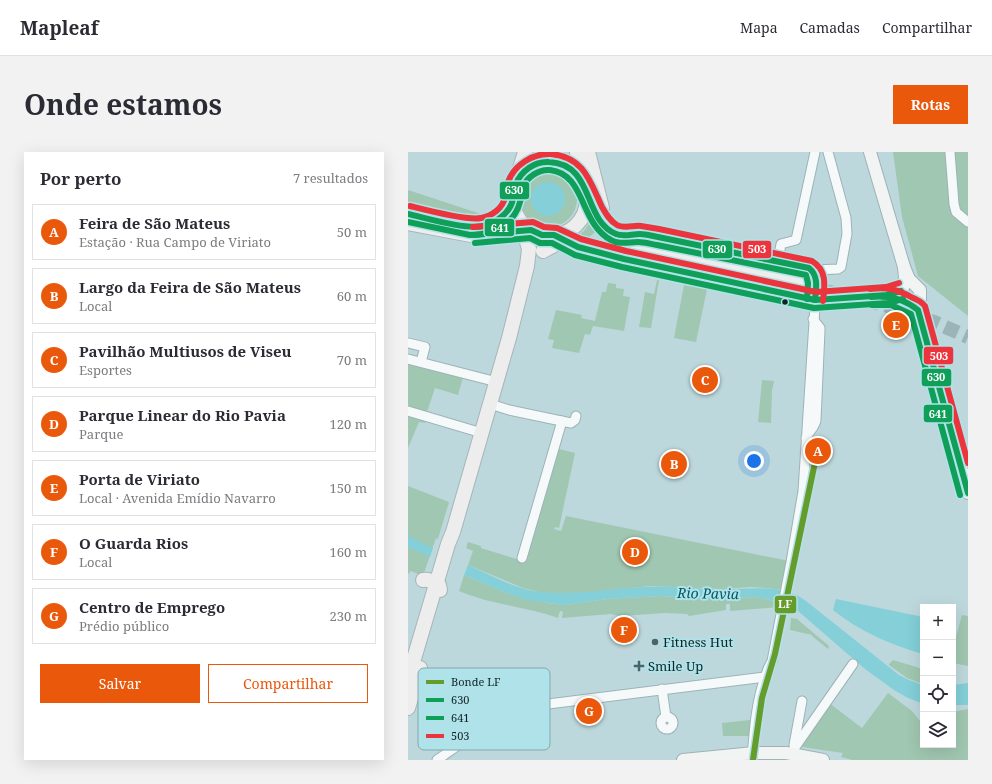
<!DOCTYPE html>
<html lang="pt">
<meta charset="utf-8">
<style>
:root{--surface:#fff;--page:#f2f2f3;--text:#2b2b33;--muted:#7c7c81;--line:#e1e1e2;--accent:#ea580c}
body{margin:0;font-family:"Noto Serif",serif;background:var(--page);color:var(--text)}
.controls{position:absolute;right:12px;bottom:12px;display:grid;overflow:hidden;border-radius:0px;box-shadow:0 4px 16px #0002}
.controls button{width:36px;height:36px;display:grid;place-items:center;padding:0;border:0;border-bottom:1px solid var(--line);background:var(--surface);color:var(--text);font:20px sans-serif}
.you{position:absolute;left:346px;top:309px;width:14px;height:14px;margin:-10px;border:3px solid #fff;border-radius:50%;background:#1a73e8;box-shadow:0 0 0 6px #1a73e833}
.badge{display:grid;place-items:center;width:26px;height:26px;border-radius:50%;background:var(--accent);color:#fff;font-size:13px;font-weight:700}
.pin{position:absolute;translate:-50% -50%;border:2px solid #fff;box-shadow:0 1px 4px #0006}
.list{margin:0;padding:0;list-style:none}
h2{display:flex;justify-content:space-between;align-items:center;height:52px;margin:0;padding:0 16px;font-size:17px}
h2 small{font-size:13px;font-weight:400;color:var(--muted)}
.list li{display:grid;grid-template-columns:26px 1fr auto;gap:12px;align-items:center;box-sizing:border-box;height:56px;margin:0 8px 8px;padding:0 8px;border:1px solid var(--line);border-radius:0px}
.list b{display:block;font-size:15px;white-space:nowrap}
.list p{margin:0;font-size:13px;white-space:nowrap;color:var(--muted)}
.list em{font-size:13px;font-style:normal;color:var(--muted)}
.actions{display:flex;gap:8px;padding:12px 16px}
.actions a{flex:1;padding:9px 0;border:1px solid var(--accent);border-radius:0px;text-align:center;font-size:14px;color:var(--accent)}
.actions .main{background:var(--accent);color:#fff}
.icon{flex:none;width:22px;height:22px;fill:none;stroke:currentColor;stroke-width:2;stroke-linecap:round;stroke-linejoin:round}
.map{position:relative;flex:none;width:560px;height:608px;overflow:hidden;border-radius:0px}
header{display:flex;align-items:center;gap:24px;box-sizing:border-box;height:56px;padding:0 20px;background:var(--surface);border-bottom:1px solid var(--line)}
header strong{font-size:19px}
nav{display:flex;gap:22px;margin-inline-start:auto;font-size:14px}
.intro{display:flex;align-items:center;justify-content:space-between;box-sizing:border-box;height:96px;padding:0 24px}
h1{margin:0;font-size:28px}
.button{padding:10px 18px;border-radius:0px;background:var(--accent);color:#fff;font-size:14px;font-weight:700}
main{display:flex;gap:24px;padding:0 24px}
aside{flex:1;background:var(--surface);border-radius:0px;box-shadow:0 4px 16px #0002}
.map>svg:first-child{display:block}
.green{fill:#a0c7b1}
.water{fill:#84cfd8}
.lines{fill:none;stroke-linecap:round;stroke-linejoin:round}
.primary-tunnel{stroke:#9ab4b8;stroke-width:14;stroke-dasharray:14 7;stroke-linecap:butt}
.street-casing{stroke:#9db3b6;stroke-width:11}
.secondary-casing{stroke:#9db3b6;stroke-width:14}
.primary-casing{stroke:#a6b5b7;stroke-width:16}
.street{stroke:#f5f9fa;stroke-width:9}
.secondary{stroke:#f2f3f3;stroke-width:12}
.primary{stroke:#eeeded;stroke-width:14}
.bus-1-casing{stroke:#b0e2e9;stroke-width:9}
.bus-2-casing{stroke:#b0e2e9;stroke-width:9}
.bus-3-casing{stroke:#b0e2e9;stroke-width:9}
.bus-1{stroke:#0f9f58;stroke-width:6}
.bus-2{stroke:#0f9f58;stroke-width:6}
.bus-3{stroke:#ec343c;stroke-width:6}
.tram-1-casing{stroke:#b0e2e9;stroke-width:9}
.tram-1{stroke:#669c2b;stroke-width:6}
.bus-dot{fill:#102426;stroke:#b0e2e9;stroke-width:1.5}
.poi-dot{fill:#4d6366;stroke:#b0e2e9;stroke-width:1.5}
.labels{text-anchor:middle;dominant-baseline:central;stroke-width:4;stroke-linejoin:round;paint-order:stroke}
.poi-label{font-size:13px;fill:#102426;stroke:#b0e2e9;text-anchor:start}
.water-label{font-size:14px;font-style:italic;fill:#005a63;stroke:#b0e2e9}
.key{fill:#b0e2e9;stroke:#80a9ae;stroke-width:1}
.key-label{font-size:11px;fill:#102426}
.line-badge{stroke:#b0e2e9;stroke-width:1.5}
.badge-label{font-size:11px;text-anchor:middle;font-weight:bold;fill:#fff}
</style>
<header>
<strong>Mapleaf</strong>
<nav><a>Mapa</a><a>Camadas</a><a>Compartilhar</a></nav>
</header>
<div class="intro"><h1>Onde estamos</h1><a class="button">Rotas</a></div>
<main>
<aside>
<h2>Por perto<small>7 resultados</small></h2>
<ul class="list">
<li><span class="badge">A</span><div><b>Feira de São Mateus</b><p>Estação · Rua Campo de Viriato</p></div><em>50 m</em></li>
<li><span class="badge">B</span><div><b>Largo da Feira de São Mateus</b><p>Local</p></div><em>60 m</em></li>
<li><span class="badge">C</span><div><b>Pavilhão Multiusos de Viseu</b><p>Esportes</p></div><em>70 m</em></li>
<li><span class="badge">D</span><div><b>Parque Linear do Rio Pavia</b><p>Parque</p></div><em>120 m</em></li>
<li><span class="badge">E</span><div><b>Porta de Viriato</b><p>Local · Avenida Emídio Navarro</p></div><em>150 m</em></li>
<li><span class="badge">F</span><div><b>O Guarda Rios</b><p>Local</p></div><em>160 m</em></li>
<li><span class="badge">G</span><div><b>Centro de Emprego</b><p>Prédio público</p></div><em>230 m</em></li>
</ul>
<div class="actions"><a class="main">Salvar</a><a>Compartilhar</a></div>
</aside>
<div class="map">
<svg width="560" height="608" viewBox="0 0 560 608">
<rect width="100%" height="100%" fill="#bdd8dc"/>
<g class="green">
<path d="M485,0H560V164L510,124L494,65Z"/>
<circle cx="141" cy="47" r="28"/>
<path d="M0,38L79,64C72,69 67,70 58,69L0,56Z"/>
<path d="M185,66L191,77L180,86L177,91L168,89V85L176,79Z"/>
<path d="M249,128H251L243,176L231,175L237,140L246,142Z"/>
<path d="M200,131L208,132V136L216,137L215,144L222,145L216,179L185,174L182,183L177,182L171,201L144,196L146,188L140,187L148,158L174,163L173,166L187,169L194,140H198Z"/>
<path d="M276,133L299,137L288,190L266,186Z"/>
<path d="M0,212L55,225L50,243L27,236L19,260L0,254Z"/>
<path d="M354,228L366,229L364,238L363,271L350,270Z"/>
<path d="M0,262L18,268L17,271L11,270L0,296Z"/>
<path d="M151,297L167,301L151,376L147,375L146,377L153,379L158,364L381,409L374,438L359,436L343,435L314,437L243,434L171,441L151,442L131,440L115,436L60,413L65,399L58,396L60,390L73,394V396L115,409H118Z"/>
<path d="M0,334L41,350L30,387L28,386L15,424L3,419L0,422Z"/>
<path d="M56,423L98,441L140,451L157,453L199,447L251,444L300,447L348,445L371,450V455L322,459V452H318V458L281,464L279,462L257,461L212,464L203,462L154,466L155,460L152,459L150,466C118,454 83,453 51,439Z"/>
<path d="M554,463L560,464V514L545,511V496Z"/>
<path d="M383,466L389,467L421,494L420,497L404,484V483L382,478Z"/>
<path d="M485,508L515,517V532L499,526L481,513V512Z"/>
<path d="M480,541L504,559L511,568L515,567V593H545V560L560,557V608H444L433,605L435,601L394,595L421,551L454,576Z"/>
<path d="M342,568L343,584H315L314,571Z"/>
</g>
<g class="water">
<circle cx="140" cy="47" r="17"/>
<path d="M0,384L25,396L22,405L0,395Z"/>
<path d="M60,413C83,423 108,438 134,440C167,443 200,437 234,435C260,433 287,437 313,437C342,438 373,430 398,449L491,523L501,528L515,533V552L498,545L486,538L457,517L382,452L348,445L300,447L251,444L199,447L157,453L119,448L98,441L56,423Z"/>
<path d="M428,447L515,465V502C483,493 451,479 425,458Z"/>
<path d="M560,531V553H545V533Z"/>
</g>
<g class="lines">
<path class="primary-tunnel" d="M396,134L477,153L526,170L560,185"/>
<g class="street-casing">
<g id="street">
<path d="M542,0L546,52L548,60L560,70"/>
<path d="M218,83L233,82L250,85L396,114L406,118L409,124L395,339L383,410L364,509C362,513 360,516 359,520C348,548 346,578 344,608"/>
<path d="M212,106L407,148L479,143L493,139"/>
<path d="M370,109L373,92L388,88L407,0"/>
<path d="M406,118L430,117L433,115L439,82L438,66L420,0"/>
<path d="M0,191L17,195L13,210"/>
<path d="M0,207L89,230"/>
<path d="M82,252L101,258L163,271L167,268L168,264"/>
<path d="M0,259L74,281"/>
<path d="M398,286C401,279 407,275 408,268L412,178V176L405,167"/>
<path d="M114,406L154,269"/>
<path d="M254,537L258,565"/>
<circle cx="259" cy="571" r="6"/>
<path d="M386,593L394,549"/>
<path d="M383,601L445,512"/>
<path d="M29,608C59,587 89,564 124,554L357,525"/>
</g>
</g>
<g class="secondary-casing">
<g id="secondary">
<path d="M462,0L496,115L501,127L512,138V164"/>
<path d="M496,115L497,126L493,145C498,155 506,151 512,164L560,341"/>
<path d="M275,608L346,601H378L415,608"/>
</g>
</g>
<g class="primary-casing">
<g id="primary">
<path d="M169,0L172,26"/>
<path d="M180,0L194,56"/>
<circle cx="142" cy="47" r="37"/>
<path d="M109,26L117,0"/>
<path d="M178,37L195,71C204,83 219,86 232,91L398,124"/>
<path d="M0,71L63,83L123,78"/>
<path d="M66,75C84,76 97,64 105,49"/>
<path d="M135,99L148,92H152L179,97L248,104L396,134"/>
<path d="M15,428C21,427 25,430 31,433L32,438"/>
<path d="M0,527L40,392L45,380L101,186L119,114L121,97L117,83L107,61"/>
<path d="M0,556L12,516"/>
</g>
</g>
<use href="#street" class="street"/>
<use href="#secondary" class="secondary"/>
<use href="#primary" class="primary"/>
<g class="bus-1-casing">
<g id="bus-1">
<path d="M0,62C18,66 58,78 75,74C88,71 102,61 105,47C106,42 106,37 108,32C113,19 127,9 141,10C187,12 174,68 208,82C215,85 224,82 232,82C238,82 244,84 250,85L401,116C411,124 408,137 407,148"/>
<path d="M66,83L123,78L134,83H146L170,95L216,107L407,148L479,143L493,139"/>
<path d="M463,145C480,143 496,147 510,158L560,341"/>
</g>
</g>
<g class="bus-2-casing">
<g id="bus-2">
<path d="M0,70L62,83C84,83 106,73 112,50C114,45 113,40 115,35C119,25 131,17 142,18C178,22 171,71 203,88C211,93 221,90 230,90C236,90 243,92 249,93L398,123L400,131L399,147"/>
<path d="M67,91L122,86L132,91H144L167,103L214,115L406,156L480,151L495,147"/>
<path d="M464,153H483L503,162L552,343"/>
</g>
</g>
<g class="bus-3-casing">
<g id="bus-3">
<path d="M2,54C18,58 59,69 73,66C84,64 95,56 97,45C98,40 98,35 100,30C106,13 125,1 143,2C176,5 182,29 194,55C198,62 202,69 209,73C216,77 226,73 233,74C239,75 245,76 251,77L404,109C419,118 417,133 415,149"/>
<path d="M65,75L125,70L136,75L149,76L173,87L218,99L408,140L478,135L491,131"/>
<path d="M462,137C478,135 489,137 503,145C508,147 513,149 517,154L560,311"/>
</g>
</g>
<use href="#bus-1" class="bus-1"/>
<use href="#bus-2" class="bus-2"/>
<use href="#bus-3" class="bus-3"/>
<g class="tram-1-casing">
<path id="tram-1" d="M345,608L354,546L367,502L410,296"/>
</g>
<use href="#tram-1" class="tram-1"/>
</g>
<circle class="bus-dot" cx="377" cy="150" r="3.5"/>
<g class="poi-dot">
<circle cx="247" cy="490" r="4"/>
<path d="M229 508h4v4h4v4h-4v4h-4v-4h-4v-4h4z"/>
</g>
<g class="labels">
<g class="poi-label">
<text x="255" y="490">Fitness Hut</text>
<text x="240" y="514">Smile Up</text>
</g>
<g class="water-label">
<text transform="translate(300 441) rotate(1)">Rio Pavia</text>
</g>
</g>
<rect x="10" y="516" width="132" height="82" rx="6" class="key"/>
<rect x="18" y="528" width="18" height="4" fill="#669c2b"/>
<rect x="18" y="546" width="18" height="4" fill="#0f9f58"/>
<rect x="18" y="564" width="18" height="4" fill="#0f9f58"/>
<rect x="18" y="582" width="18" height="4" fill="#ec343c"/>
<g class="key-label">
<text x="43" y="534">Bonde LF</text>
<text x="43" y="552">630</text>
<text x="43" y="570">641</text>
<text x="43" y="588">503</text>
</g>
<g class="line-badge">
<rect x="91" y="29" width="31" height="19" rx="4" fill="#0f9f58"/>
<rect x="76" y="66" width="31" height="19" rx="4" fill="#0f9f58"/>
<rect x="294" y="88" width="31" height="19" rx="4" fill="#0f9f58"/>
<rect x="334" y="88" width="30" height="19" rx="4" fill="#ec343c"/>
<rect x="515" y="194" width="31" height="19" rx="4" fill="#ec343c"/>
<rect x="513" y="216" width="31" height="19" rx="4" fill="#0f9f58"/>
<rect x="515" y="252" width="30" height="19" rx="4" fill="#0f9f58"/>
<rect x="366" y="443" width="23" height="19" rx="4" fill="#669c2b"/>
</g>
<g class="badge-label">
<text x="106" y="42">630</text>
<text x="92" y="80">641</text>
<text x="309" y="101">630</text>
<text x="349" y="101">503</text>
<text x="531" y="208">503</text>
<text x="528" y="229">630</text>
<text x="530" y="266">641</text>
<text x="377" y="456">LF</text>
</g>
</svg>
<div class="controls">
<button>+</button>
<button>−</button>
<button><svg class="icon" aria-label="locate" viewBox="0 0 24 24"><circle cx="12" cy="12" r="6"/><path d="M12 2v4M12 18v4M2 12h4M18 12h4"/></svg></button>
<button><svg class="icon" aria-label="layers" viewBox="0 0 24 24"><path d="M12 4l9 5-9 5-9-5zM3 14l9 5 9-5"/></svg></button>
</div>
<div class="you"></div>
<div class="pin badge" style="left:410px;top:299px">A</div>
<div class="pin badge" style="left:266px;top:312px">B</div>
<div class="pin badge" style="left:297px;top:228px">C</div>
<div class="pin badge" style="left:227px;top:400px">D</div>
<div class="pin badge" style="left:488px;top:173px">E</div>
<div class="pin badge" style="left:216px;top:478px">F</div>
<div class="pin badge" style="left:181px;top:559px">G</div>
</div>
</main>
